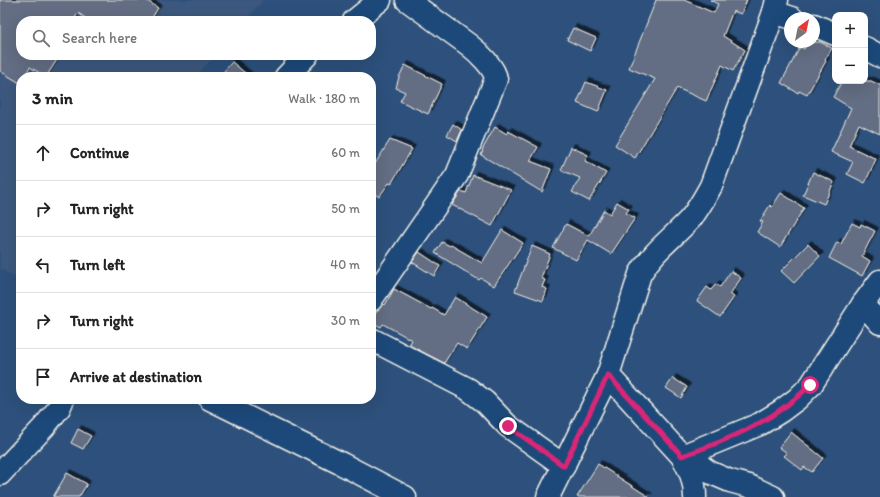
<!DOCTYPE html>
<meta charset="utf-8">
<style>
:root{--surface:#fff;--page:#f2f2f2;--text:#222;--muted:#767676;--line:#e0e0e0}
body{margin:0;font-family:Itim,sans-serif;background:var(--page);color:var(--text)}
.controls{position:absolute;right:12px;top:12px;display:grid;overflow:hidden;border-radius:8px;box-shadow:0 4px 16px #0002}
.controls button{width:36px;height:36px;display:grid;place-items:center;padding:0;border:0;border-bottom:1px solid var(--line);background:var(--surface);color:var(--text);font:20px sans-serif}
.compass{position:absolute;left:784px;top:12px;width:36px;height:36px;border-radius:50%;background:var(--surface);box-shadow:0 4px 16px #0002;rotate:33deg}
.stop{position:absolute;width:12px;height:12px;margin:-9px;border:3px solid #db2777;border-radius:50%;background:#fff}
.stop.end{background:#db2777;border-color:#fff;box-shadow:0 1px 4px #0008}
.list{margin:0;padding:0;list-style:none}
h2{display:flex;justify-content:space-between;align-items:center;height:52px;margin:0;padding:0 16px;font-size:17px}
h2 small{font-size:13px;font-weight:400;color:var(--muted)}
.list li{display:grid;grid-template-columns:26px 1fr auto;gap:12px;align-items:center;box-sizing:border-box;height:56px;padding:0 16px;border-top:1px solid var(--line)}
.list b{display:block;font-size:15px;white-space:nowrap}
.list em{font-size:13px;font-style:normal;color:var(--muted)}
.icon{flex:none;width:22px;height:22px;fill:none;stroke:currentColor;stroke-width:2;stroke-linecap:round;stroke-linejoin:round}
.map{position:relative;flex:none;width:880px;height:497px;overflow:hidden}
.search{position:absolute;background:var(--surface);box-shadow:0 4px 16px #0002;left:16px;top:16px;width:360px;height:44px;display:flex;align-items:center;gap:10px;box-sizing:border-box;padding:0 14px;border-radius:16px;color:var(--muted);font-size:15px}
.panel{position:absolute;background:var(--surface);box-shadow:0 4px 16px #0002;left:16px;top:72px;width:360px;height:332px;border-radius:16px}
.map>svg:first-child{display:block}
.built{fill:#3d597e}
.building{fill:#636d83;stroke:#f4f1e8;filter:url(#shadow)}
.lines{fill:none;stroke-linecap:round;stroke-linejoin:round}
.minor-casing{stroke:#f4f1e8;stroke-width:25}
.minor{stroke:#1f4a7a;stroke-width:22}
.route{stroke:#db2777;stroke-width:5}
</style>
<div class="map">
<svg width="880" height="497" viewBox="0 0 880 497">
<defs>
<filter id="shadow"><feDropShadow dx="3.5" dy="-3.5" stdDeviation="0" flood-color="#0009"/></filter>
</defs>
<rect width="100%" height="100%" fill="#2d517c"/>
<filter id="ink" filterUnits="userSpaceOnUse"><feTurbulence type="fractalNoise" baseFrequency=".025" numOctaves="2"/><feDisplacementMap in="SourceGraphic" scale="8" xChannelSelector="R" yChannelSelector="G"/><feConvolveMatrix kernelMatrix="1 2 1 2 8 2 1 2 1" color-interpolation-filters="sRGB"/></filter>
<g filter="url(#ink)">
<path class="built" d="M0,0H263L245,21H21V55H215L195,77H21V275L17,279L0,268Z"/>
<g class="building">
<path d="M0,0H146L158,8L150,21H90L78,13L73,21H21V55H60L46,77L30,67L24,77H21L20,83L0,71Z"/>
<path d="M656,0H684L714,13L718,4L710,0H747L741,14L733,11L723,36L745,50L733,71L722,65L706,101L677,88L635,158L615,145L655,79L629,68Z"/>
<path d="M573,28L596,38L590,51L567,40Z"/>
<path d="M808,42H820L832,48L825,60L826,61L807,95L799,91L798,93L781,83L800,47L804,49Z"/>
<path d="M232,62L250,77H219Z"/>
<path d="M405,65L442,84L428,114L400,101L405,92L396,88L399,77Z"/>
<path d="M842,81H871L880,85V134L859,124L849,146L876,159L865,183L847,174L853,162L831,152L851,108L833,97Z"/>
<path d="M586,82L607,90L598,112L577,103Z"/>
<path d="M453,124L462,130L457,141L447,135Z"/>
<path d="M495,127L507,134L508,131L538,147L530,161L551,169L542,192L481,155L483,151L482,150Z"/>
<path d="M390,140L412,149L391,184L389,183L379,197L371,191V170Z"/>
<path d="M571,147L588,155L585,161L606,173L589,201L572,192L580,178L561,170Z"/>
<path d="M813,172L834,182L824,204L803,195Z"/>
<path d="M473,175L511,190L492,226L452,205L461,191L466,193Z"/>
<path d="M781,193L804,208L780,247L757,232L763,222L760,221L770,205L772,207Z"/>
<path d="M617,202L629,209L626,213L635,218L611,254L588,240L576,260L553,248L566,224L589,236L604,210L610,214Z"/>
<path d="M852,223L860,227L861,224L875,231L862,256L870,261L862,276L829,258L837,242L841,244Z"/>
<path d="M502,230L523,243L494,286L481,278L479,280L435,253L442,242L450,246L451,245L482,263Z"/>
<path d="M808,244L820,256L794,283L781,271Z"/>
<path d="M532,246L550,254L541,278L545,280L542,287L547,289L543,301L515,291Z"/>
<path d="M419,252L440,266L434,276L412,262Z"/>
<path d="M731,271L741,278L730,294L734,297L720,317L697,301L707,287L711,290L716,284L720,287Z"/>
<path d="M394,289L431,309L432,308L444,315L455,297L487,317L467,349L457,343L444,363L409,345L412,340L383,324L381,327L371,322L376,311L384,304L385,305Z"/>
<path d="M673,378L687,387L681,398L666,388Z"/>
<path d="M78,429L91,436L83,449L71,443Z"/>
<path d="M791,432L823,458L812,472L804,467L802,470L784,456L787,453L779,447Z"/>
<path d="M598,464L649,497H577Z"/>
<path d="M67,473L87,484L79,497H53Z"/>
</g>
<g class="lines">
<g class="minor-casing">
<g id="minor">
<path d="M774,12L792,18"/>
<path d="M354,21L380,0"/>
<path d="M814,25L835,34"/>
<path d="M865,48L880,56"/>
<path d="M286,77L307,55"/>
<path d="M371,300L457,175L496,79C495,68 478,52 469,45L407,0"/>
<path d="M863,304L880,323"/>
<path d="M371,339L468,389L485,402L508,426L564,466"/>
<path d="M608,375L682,456C690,470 695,481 695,497"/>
<path d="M210,399L342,464L405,497"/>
<path d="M690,454L701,466L709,472L730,481L749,486L773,497"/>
<path d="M682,456L760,424L781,411L797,399L811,385L863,304L880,281"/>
<path d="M0,474L44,427L59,408L63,399"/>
<path d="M548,497L608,375L640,274C653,251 674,237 691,218C699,208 705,197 711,186L774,12L777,0"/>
</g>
</g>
<use href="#minor" class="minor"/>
</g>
</g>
<g class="lines" filter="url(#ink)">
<path class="route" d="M508,426L564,466L608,375L682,456C729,440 776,420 810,385"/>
</g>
</svg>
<div class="controls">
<button>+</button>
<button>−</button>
</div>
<svg class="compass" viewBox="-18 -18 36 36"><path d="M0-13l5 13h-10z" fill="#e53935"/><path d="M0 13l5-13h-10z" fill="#767676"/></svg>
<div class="stop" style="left:810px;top:385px"></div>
<div class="stop end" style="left:508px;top:426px"></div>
<div class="search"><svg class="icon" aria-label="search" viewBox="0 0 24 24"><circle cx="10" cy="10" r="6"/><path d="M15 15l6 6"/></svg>Search here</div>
<section class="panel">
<h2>3 min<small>Walk · 180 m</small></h2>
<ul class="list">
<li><svg class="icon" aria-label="ahead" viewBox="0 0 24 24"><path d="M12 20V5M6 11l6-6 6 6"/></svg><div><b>Continue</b></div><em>60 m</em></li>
<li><svg class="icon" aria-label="right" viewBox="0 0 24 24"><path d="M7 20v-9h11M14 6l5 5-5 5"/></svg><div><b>Turn right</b></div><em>50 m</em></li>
<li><svg class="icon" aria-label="left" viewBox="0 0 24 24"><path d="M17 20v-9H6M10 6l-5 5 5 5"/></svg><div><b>Turn left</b></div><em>40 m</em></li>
<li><svg class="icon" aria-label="right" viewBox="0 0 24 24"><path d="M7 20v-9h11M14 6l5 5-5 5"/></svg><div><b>Turn right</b></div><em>30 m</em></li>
<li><svg class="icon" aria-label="arrive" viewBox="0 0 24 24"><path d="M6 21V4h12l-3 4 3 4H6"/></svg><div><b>Arrive at destination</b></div></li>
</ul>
</section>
</div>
